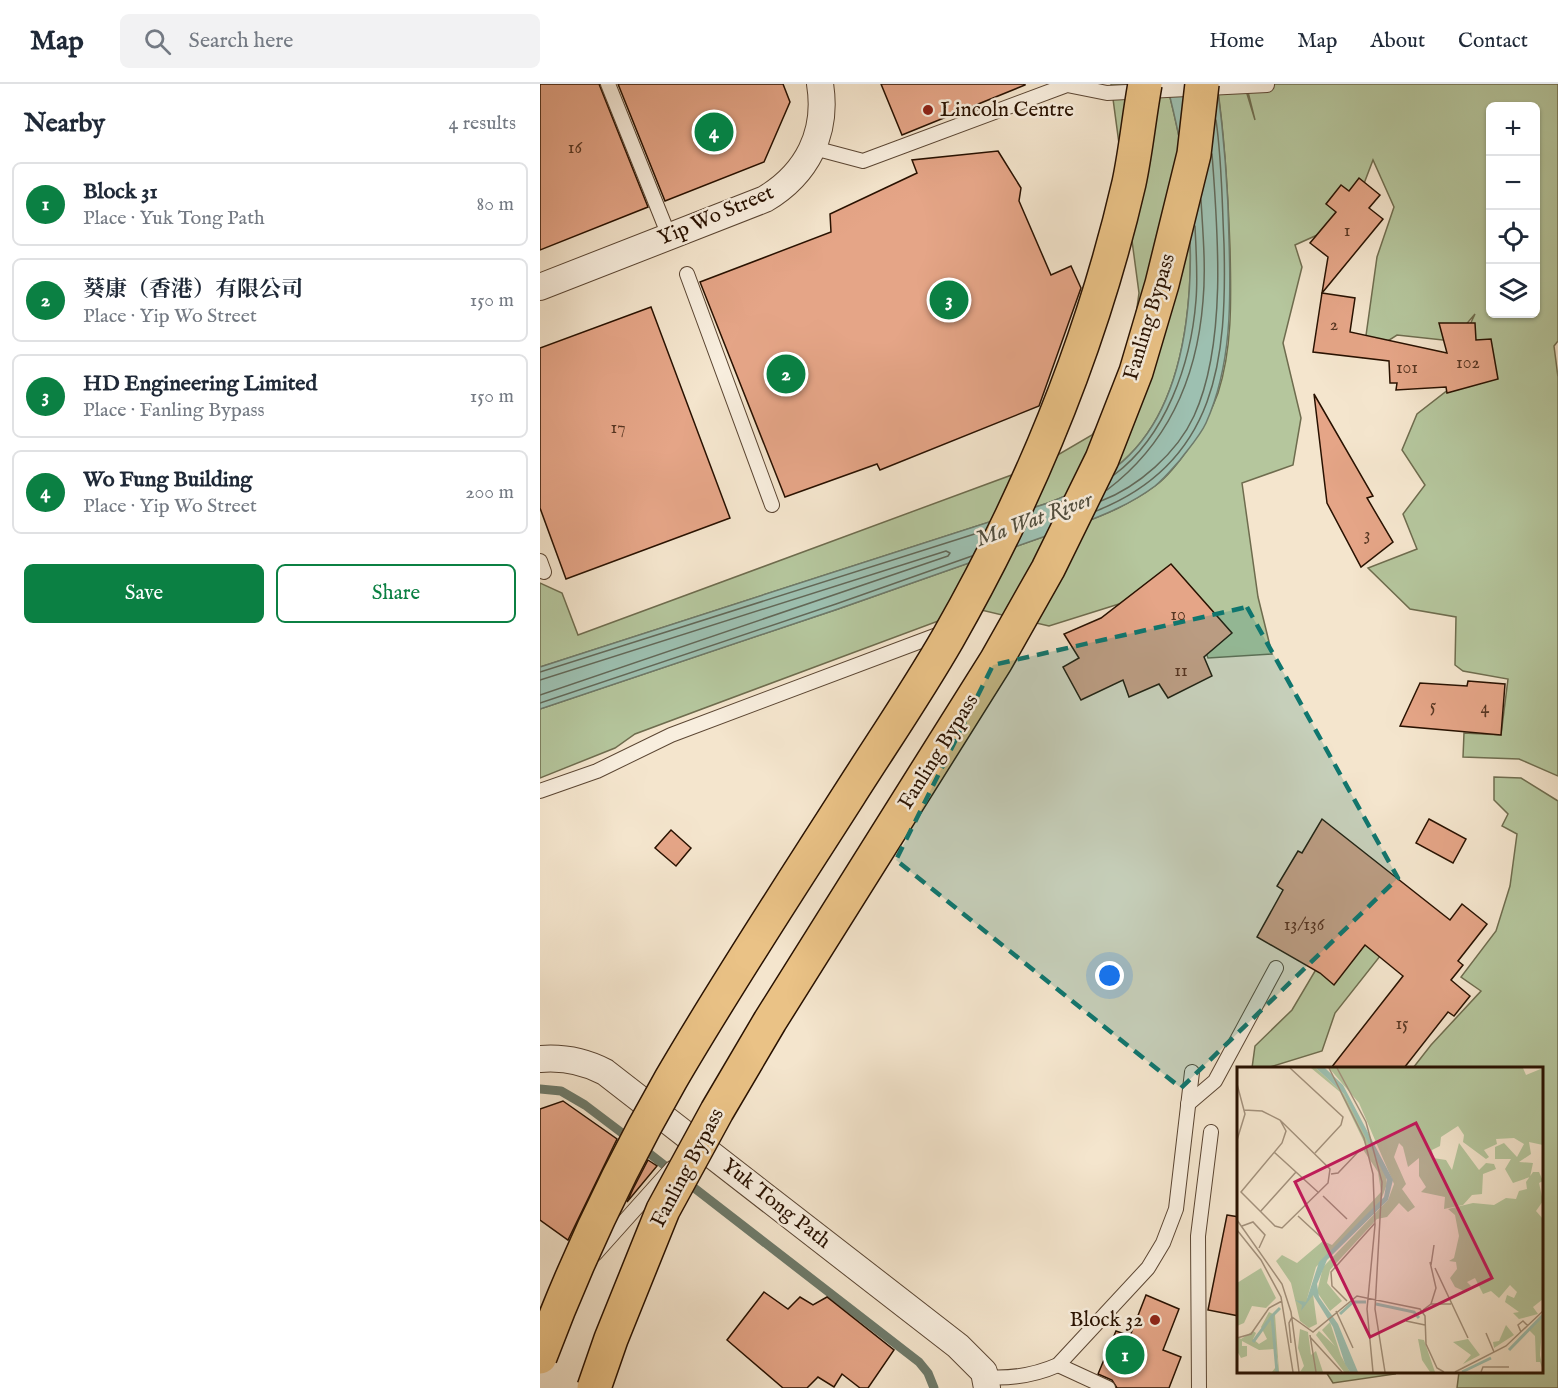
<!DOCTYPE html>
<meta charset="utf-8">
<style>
:root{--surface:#fff;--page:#f2f2f3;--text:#1f2937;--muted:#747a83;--line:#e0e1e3;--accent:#0b8043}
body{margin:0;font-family:"IM FELL English","Noto Serif TC",serif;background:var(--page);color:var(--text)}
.controls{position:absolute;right:18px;top:18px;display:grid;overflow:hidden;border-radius:9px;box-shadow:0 2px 4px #0004}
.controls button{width:54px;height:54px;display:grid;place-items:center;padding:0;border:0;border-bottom:2px solid var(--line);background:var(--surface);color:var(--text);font:30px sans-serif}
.you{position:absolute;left:570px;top:892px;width:21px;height:21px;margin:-15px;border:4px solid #fff;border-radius:50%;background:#1a73e8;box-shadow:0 0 0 9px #1a73e833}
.badge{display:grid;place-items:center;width:39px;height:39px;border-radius:50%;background:var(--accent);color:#fff;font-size:20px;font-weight:700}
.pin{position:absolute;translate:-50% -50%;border:3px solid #fff;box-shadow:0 2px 6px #0006}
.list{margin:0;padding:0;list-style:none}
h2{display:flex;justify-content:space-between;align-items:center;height:78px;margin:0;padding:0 24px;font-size:26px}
h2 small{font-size:20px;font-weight:400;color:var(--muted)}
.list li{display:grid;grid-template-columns:39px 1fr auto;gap:18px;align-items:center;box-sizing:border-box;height:84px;margin:0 12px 12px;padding:0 12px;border:2px solid var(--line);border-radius:9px}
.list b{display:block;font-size:22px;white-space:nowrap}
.list p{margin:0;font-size:20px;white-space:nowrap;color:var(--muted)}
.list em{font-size:20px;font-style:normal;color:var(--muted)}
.actions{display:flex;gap:12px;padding:18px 24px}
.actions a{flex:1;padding:14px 0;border:2px solid var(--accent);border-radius:9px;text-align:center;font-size:21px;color:var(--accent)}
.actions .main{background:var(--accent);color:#fff}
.icon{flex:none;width:33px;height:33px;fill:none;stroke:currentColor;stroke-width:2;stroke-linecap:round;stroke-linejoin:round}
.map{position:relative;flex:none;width:1018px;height:1304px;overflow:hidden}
header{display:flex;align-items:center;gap:36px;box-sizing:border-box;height:84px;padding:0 30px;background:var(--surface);border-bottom:2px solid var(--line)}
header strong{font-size:28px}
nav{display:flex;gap:33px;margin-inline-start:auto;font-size:21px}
.search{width:420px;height:54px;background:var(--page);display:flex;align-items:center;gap:15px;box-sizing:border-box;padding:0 21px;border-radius:9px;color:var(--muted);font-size:22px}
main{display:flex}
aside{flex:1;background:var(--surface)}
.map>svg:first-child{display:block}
.green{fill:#b5c69d;stroke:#6e6c4e;stroke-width:1.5;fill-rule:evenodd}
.water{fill:#9dc0b1;stroke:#6e7a6a;stroke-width:1.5}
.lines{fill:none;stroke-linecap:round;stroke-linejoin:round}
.shore{stroke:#626858;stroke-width:1.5}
.stream{stroke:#6e7a6a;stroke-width:9}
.building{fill:#e5a587;stroke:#281100;stroke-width:1.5}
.service-casing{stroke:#5b4633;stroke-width:16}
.minor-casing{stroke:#5b4633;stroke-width:28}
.service{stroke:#f8eede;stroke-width:14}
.minor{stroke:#f8eede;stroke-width:26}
.motorway-bridge-casing{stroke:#281100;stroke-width:36;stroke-linecap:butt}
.motorway-bridge{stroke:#eac286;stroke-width:33}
.marked{fill:#0f766e;fill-opacity:0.2;stroke:#0f766e;stroke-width:4.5;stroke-dasharray:12 8;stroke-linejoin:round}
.poi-dot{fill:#8f2418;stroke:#f8eede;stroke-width:2}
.labels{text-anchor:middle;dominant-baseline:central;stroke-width:5;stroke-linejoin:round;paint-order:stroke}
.number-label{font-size:18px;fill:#573622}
.poi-label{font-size:21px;fill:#281100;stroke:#f8eede;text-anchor:start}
.street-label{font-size:21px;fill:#281100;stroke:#f8eede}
.water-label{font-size:22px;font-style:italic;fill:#514e3e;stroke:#f8eede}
.inset-river{fill:none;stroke:#9dc0b1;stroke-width:3}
.inset-road{fill:none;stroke:#a2907b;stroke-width:1.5}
.view{fill:#c2185b;fill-opacity:0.15;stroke:#c2185b;stroke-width:3}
.inset-edge{fill:none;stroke:#281100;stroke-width:3}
</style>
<header>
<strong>Map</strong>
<div class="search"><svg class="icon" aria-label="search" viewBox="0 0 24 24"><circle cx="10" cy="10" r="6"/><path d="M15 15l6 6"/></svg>Search here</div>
<nav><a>Home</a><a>Map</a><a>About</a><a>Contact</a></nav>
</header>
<main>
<aside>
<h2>Nearby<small>4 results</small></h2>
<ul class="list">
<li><span class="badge">1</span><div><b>Block 31</b><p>Place · Yuk Tong Path</p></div><em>80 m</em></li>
<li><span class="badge">2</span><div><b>葵康（香港）有限公司</b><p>Place · Yip Wo Street</p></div><em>150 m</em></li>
<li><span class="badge">3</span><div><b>HD Engineering Limited</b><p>Place · Fanling Bypass</p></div><em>150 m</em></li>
<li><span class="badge">4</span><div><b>Wo Fung Building</b><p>Place · Yip Wo Street</p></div><em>200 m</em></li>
</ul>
<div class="actions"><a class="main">Save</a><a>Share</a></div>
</aside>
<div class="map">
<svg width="1018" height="1304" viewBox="0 0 1018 1304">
<rect width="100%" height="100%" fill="#f4e5cd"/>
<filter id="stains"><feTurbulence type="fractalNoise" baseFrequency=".00333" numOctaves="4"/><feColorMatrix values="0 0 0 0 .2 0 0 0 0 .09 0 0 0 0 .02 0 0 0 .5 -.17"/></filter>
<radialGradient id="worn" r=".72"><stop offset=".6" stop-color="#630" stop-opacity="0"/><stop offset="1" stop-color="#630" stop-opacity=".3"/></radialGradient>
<g class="green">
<path d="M571,0H627C632,23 639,47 642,71C657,166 660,317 576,383C556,398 531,410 508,419L0,583V499L22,509L38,551L504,379L552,351L588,288L599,209Z"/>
<path d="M677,0H704L715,36L706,0H1018V257L1014,262L1018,293V692L979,675L923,673L924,649L961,651L968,595L923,587L915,581L916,533L870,525L828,484L877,465L863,430L885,401L862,366L877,330L918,298L928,245L935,230L912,257L857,251L823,273L837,173L854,123L833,76L812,131L795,143L755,161L762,183L743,259L761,334L753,381L702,399L718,513L732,570L668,574L636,488L598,514L509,542L433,524L95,650L75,664L0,694V625L298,525L537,441C564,431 591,420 615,402C639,384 668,337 678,309C693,263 691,211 690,164C688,108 685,55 677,0ZM951,22H996V230H951Z"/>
<path d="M954,693L981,694L1018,717V1304H917L919,1288H1002V984H873L891,961L941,907L921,893L956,847L970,802L977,750L962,742L968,730L954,716Z"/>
<path d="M810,828L852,857L795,929L782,967L727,984H712L715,962L752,926Z"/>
<path d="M786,1288H854L855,1290L793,1299Z"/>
</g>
<path class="water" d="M627,0H677C684,52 688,102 689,155C691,216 692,281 666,339C660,352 649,364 640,376C632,385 624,395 615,402C591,420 564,431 537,441L298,525L0,625V583L508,419C531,410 556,398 576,383C660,317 657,166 642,71C639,47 632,23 627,0Z"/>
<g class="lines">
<g class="shore">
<path d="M574,391C626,352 651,280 656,216C658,192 656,166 655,142"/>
<path d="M567,406C629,359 657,294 663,217C666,184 663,150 661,116"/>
<path d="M561,417C598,403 637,369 654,332C687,260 678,148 672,70"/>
<path d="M556,427C678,379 687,274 684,160C682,119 682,77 676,36"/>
<path d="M0,588L444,447"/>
<path d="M0,596L406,467L410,469L408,472L0,611"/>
<path d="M0,619L296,520L432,472"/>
</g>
<g class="stream">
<path d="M0,1005L21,1007L45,1021L90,1055"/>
<path d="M101,1063L133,1088"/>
<path d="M144,1096L379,1278L388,1289L394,1304"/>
</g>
</g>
<g class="building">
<path d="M0,0H59L108,123L0,166Z"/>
<path d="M78,0H243L250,18L224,78L125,117Z"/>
<path d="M341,0H485V1L362,51Z"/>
<path d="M458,67L481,104L479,117L511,191L531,182L541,204L499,322L340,386L337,380L245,413L160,198L291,148L290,130L377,89L372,76Z"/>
<path d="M819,94L840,111L829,124L843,135L782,209L788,173L770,159L796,128L786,120L801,101L809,107Z"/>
<path d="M782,209L815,214L810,248L907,269L899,239H935L936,256L951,255L958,295L907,309L906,303L856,306L857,299H850L849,277L773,268Z"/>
<path d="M111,223L190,434L26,495L0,424V264Z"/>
<path d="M774,310L833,412L827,414L853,458L821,483L787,419Z"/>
<path d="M631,480L692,549L664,573L672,592L628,614L619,600L589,613L583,596L541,616L523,583L539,574L524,550L561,534Z"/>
<path d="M928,597L965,600L961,651L860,642L880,599L927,602Z"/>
<path d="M782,735L910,836L922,820L947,840L918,877L923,881L911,896L930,912L914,932L908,928L864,984H791L863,892L825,861L794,901L780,889L717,853L743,806L737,802L758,767L762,769Z"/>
<path d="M889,735L926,755L913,779L876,759Z"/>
<path d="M131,746L151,764L136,782L115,764Z"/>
<path d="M23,1017L77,1055L28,1156L0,1136V1025Z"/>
<path d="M108,1076L117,1082L87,1118L93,1105Z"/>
<path d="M687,1131L699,1133V1232L668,1226Z"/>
<path d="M224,1208L248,1225L260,1213L273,1221L287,1213L354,1266L328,1304H320L302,1290L294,1303L278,1293L267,1304H243L187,1256Z"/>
<path d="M606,1211L639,1225L623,1266L641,1273L629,1304H577L572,1296L558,1290L576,1247L590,1252Z"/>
</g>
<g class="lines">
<g class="service-casing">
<g id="service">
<path d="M68,0L129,152"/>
<path d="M274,64L323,77L527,1L567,9L727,1"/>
<path d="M147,190L232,421"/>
<path d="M0,477L4,488"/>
<path d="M0,707L57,687L131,651L405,548"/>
<path d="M648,1020L675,997L736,884"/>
<path d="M55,1170L132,1084"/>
<path d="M518,1281L568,1304"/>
<path d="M445,1293C471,1295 493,1292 518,1281L608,1184L623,1159L636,1125L652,988"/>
<path d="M659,1304L658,1152L671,1048"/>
</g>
</g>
<g class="minor-casing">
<g id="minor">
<path d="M0,203L225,115C267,90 288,49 280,0"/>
<path d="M0,975C24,973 44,977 65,988L418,1262L444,1288L447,1304"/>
</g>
</g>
<use href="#service" class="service"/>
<use href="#minor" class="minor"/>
<g class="motorway-bridge-casing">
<g id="motorway-bridge">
<path d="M0,1273C36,1177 80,1084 131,995C187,899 249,805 309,711C342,659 377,608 408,554C489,412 552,259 589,99C596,66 599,33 605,0"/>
<path d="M54,1304L71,1255L123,1126L177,1027L230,937L456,577L508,485L562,375L596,288L622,200L654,70L662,0"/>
</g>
</g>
<use href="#motorway-bridge" class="motorway-bridge"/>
</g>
<path class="marked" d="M707,523L858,794L641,1004L356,776L453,581Z"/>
<g class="poi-dot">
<circle cx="388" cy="26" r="6"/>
<circle cx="615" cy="1236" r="6"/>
</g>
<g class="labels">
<g class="number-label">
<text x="35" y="64">16</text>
<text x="807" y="147">1</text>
<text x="794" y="241">2</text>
<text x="928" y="279">102</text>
<text x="867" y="284">101</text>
<text x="78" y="344">17</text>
<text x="827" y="451">3</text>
<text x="638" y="531">10</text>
<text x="641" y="587">11</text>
<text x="893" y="622">5</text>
<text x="945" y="624">4</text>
<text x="764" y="841">13/136</text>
<text x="862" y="940">15</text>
</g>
<g class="poi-label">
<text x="400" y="26">Lincoln Centre</text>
<text x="603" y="1236" text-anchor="end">Block 32</text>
</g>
<g class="street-label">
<text transform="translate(176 132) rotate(-23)">Yip Wo Street</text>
<text transform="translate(610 233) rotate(-73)">Fanling Bypass</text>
<text transform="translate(399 668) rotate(-58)">Fanling Bypass</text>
<text transform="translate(148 1084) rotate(-62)">Fanling Bypass</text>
<text transform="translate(236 1120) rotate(38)">Yuk Tong Path</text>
</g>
<g class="water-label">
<text transform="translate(494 436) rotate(-20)">Ma Wat River</text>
</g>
</g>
<g transform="translate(697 983)">
<rect width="306" height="306" fill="#f4e5cd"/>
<path d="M74,1H79L107,27L148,103L150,117L143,136L79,200L70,232L76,227L80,257L72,261L63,254L54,216L39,194L45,188L60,196L86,174L95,178L144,125L141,105L125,81L129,79L103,25ZM92,1H286L289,8L306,1V78L292,75L294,87L282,95L296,96L293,110L276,116L268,102L274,92H258V80L267,76L280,90L287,77L277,71L259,72L260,77L247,83L252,90L249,92L226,75L227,68L221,59L204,70L203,79L195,83L196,91L209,93L215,103L222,76L242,103L249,96L257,97L259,102L246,107L245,127L235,128L226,138L207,142L208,130L184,125L189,120L182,109V91L171,100L166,80L162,76L157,90L169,117L165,122L178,140L171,145L162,136L150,150L140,152L93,203L90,216L105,234L93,244L80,225L86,200L151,133L157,117L122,36ZM296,105H302L306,114L302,116L306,134L299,144L306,152V232L296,240L301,247L282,252L276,246L282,245L268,235L270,228L277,231L280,225L273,218L262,231L254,224L246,227L238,211L230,215L234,219L227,224L218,220L213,211L220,202L219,195L212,194L217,191L222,169L218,148L211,142L236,136L257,138L269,131L279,132L282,124L290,122L289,115ZM24,201L39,231L29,241L15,239L7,256L0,259V216ZM32,245L38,248L42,305H35L41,297L39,282L22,283L5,274V279H10V289L4,291L0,284V269L4,272L16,264L19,266L16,272L22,277L30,272L24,260ZM306,249L303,288L306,303L303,295H299L298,269L292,263ZM93,255L104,289L113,305H107L79,268L82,264L98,279L85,263ZM269,258L277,268L257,281L256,275L262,274ZM63,262L71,265L74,288L79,284L86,305H63L67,299L61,281ZM181,272L187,273L198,305H193L185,293ZM231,272L243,288L226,297L234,288L216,275Z" fill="#b5c69d"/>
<path d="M79,1H88L106,18L156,113L151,133L90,193L80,217L82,230L101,257L121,305H113L108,297L96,260L76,228L64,244L65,238L58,233L69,235L82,195L147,130L150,113L107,27Z" fill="#9dc0b1"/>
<path class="inset-river" d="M139,237L177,245L182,251M103,247L116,235H129M16,275L35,249M272,283L306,248M40,305L35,249L43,241M225,305L254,291"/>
<path class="inset-road" d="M53,1L106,50L104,58L78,86M92,1L127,71L136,107L138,158L130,242L136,305M100,1L129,55L145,115L138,242L148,305M0,17L8,47L0,73M7,43L25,44L43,53L93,102L91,116L45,161L38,159L4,125L45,76L49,64L43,53M37,85L82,126M94,107L101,106L121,85L144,73M86,129L110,152M23,145L59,105M61,149L87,173M0,153L45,217L54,245L62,305M5,159L16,155L28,168L22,181M0,163L24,193L44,230L56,305M194,198L197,178M198,201L231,271M110,234L95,219L94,205L138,156M194,237H214M186,243L194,237L199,221L193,195M99,244L116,281M55,250L76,265L120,229L183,242L188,249L189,277L200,301L207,305M169,254L188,258M284,265L281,258L286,254L291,259M249,266L257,285M73,268L79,305M73,270L105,305M0,271L14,267L32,241L45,234M54,276L52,256L55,250M218,305L269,279L306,244M244,305L246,300H272"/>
<path class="view" d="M179,56L255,211L133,270L58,115Z"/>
<rect width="306" height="306" class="inset-edge"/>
</g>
<rect width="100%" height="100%" filter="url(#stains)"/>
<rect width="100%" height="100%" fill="url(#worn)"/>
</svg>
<div class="controls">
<button>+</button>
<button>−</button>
<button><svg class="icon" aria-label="locate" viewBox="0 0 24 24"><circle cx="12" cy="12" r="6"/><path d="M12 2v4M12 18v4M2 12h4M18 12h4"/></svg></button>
<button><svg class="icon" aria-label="layers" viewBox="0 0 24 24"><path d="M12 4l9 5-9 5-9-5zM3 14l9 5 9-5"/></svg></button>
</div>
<div class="you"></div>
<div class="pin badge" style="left:585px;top:1271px">1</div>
<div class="pin badge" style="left:246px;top:290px">2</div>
<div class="pin badge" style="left:409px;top:216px">3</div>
<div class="pin badge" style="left:174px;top:48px">4</div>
</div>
</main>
